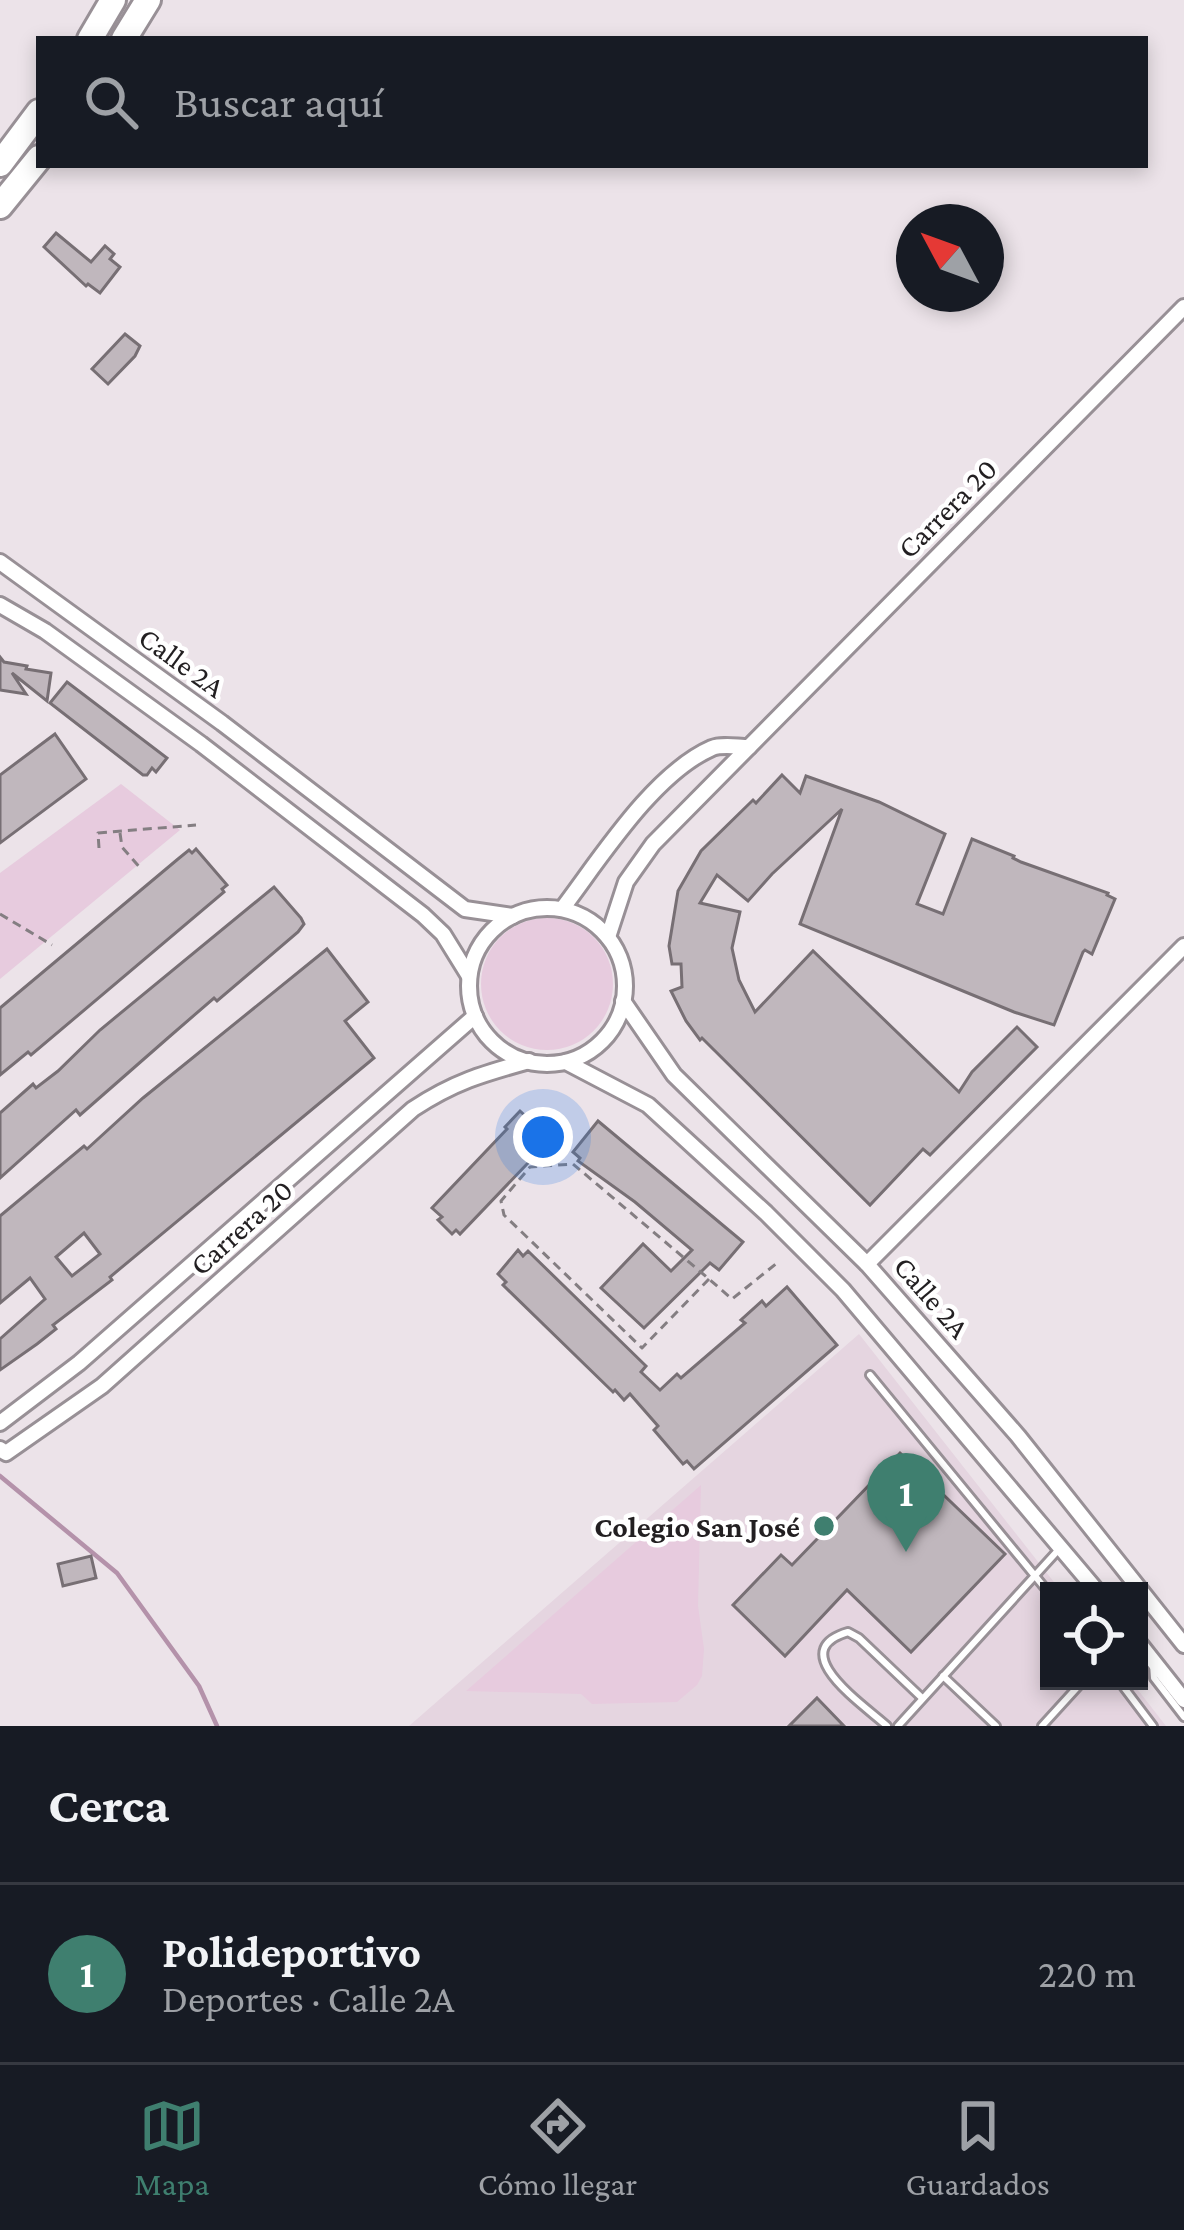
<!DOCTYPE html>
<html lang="es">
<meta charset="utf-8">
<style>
:root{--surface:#171b24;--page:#20242c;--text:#f1f3f6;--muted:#9ea1a6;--line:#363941;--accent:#3f7f6f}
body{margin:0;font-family:"Crimson Pro",serif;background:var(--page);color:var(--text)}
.controls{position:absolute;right:36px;bottom:36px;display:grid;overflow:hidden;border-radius:0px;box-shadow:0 6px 18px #0003}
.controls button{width:108px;height:108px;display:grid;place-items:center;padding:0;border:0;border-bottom:3px solid var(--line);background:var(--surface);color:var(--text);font:60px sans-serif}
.compass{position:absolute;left:896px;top:204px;width:108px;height:108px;border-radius:50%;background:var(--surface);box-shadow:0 6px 18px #0003;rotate:311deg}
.you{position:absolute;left:543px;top:1137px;width:42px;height:42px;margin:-30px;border:9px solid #fff;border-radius:50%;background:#1a73e8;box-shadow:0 0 0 18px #1a73e833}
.badge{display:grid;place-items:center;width:78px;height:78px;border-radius:50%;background:var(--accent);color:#fff;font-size:39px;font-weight:700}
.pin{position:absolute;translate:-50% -99px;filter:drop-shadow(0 3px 6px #0008)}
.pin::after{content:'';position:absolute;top:63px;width:42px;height:36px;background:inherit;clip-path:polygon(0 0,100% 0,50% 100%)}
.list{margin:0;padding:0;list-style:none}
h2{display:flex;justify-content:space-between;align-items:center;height:156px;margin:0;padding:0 48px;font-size:51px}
h2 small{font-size:39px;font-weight:400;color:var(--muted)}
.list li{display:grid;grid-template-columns:78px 1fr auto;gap:36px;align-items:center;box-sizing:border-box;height:180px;padding:0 48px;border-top:3px solid var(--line)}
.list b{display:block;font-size:45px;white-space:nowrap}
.list p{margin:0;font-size:39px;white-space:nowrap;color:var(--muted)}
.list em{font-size:39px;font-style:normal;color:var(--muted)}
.icon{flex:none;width:66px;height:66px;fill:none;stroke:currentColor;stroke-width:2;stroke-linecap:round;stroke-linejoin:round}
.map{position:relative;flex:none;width:1184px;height:1726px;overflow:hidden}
.search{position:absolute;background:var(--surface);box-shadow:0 6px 18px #0003;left:36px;right:36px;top:36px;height:132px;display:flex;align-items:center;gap:30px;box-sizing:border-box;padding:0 42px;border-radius:0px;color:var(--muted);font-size:45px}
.sheet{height:336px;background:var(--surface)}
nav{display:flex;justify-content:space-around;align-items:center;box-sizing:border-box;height:168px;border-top:3px solid var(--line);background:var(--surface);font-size:33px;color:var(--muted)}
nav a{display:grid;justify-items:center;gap:6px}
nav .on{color:var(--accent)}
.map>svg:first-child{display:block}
.built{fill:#e5d5e0}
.green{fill:#e7cbde}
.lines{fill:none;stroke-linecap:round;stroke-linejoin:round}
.stream{stroke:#b492aa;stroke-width:4.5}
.building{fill:#c0b7bd;stroke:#776f74;stroke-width:3;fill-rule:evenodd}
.lane-casing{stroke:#989096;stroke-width:12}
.street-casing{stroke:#989096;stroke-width:20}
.highway-casing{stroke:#989096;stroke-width:30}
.path{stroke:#847e82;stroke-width:3;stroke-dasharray:9 6;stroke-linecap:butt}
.lane{stroke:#fff;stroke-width:6}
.street{stroke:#fff;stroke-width:14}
.highway{stroke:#fff;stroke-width:24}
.poi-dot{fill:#3f7f6f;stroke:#fff;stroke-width:4.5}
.labels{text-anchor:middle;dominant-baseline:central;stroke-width:9;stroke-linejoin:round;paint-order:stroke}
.street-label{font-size:30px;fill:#221f21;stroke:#fff}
.poi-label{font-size:30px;font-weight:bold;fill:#221f21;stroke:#fff;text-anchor:end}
</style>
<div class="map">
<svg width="1184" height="1726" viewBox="0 0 1184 1726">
<rect width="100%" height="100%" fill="#ece3e9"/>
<path class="built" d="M859,1334L1061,1591H1049V1681H1131L1166,1726H409Z"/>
<g class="green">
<path d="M121,784L180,830L0,979V873Z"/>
<circle cx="547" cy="984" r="66"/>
<path d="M701,1485L698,1606L704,1649L702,1676L697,1685L677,1702L592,1704L581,1694L466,1691Z"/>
</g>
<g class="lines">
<path class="stream" d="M0,1476L117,1573L199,1686L217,1726"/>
</g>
<g class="building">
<path d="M56,233L91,262L105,246L114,254L110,259L120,267L100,293L88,284L86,286L44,247Z"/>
<path d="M125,334L140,346L135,356L108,384L92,369Z"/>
<path d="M0,657L4,662L27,666L26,669L51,673L47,701L12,673L26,694L0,690Z"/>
<path d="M67,682L167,758L156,772L152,768L147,775H143L50,703Z"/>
<path d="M55,734L86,779L0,843V775Z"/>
<path d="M782,775L800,793L806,776L879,802L945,834L917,904L943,914L972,839L1014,856L1013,858L1021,862L1108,893L1107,895L1115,899L1092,954L1085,950L1083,952L1054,1025L1014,1012L800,924L842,809L772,874L748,901L717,875L700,903L740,912L732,948L739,980L755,1012L813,951L959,1092L972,1072L1017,1027L1037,1047L930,1155L923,1149L870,1205L702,1038L700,1040L686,1021L671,991L682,987L681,964H672L669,946L678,891L701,851L753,800L756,803Z"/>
<path d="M196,849L227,885L222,889L224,892L31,1055L28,1052L0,1075V1008L178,859L189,850L192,853Z"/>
<path d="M274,887L301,918L304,924L298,932L217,1001L214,998L169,1037L80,1115L76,1110L0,1178V1113L33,1084L36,1088L58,1071L100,1030Z"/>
<path d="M327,949L368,1002L345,1021L374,1058L110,1277L112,1280L53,1325L56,1329L37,1344L0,1370V1339L45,1299L30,1278L0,1303V1216L84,1146L87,1149L143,1098ZM84,1233L100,1254L72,1276L56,1257Z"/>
<path d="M520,1111L533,1123L537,1119L552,1133L548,1136L550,1140L460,1234L456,1230L452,1234L438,1220L442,1217L432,1208L507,1129L505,1127Z"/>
<path d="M598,1121L743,1242L719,1270L710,1263L644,1328L601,1288L643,1244L671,1271L692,1250L635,1202L578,1161L580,1158L573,1152Z"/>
<path d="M518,1250L523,1256L528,1251L646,1366L641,1372L660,1390L677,1374L681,1378L745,1323L741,1320L762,1301L766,1306L787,1287L837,1345L694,1469L687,1461L683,1464L654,1430L658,1426L630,1394L624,1400L615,1390L613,1392L503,1285L506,1282L498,1274Z"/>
<path d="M900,1453L1005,1554L911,1652L847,1590L785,1656L733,1605L781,1555L792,1565Z"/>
<path d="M91,1556L96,1578L63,1586L58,1564Z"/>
<path d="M817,1698L844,1726H789Z"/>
</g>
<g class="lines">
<g class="lane-casing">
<g id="lane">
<path d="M870,1375L1049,1593"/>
<path d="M1153,1664L1154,1678L1184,1717"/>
<path d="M943,1676L996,1726"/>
<path d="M1119,1681L1153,1726"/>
<path d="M887,1726C864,1705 783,1651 848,1632L859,1638L922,1698"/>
<path d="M898,1726L1061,1547"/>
<path d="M1042,1726L1083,1681"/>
</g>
</g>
<g class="street-casing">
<g id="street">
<path d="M0,562L222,723L465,909L513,916"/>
<path d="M0,605L45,631L201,744L423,915L443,934L469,976"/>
<circle cx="547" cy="986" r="78"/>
<path d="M562,909C600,859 653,774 712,748C722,744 737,747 749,747"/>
<path d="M608,937L626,882L653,844L1184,307"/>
<path d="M623,1001L674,1075L867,1264L1018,1436L1184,1645"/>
<path d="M566,1062L648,1105L766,1213L843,1290L1097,1591"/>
<path d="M867,1264L1184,946"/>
<path d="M0,1423L79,1363L475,1016"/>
<path d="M0,1449L6,1453L102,1386L413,1109C454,1082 482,1074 529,1061"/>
<path d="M1139,1643L1184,1700"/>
</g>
</g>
<g class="highway-casing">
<g id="highway">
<path d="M90,39L113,0"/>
<path d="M124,39L148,0"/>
<path d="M0,164L39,112"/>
<path d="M0,206L39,158"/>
</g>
</g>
<g class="path">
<path d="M120,833L122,847L142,870"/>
<path d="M99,848L98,833L196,825"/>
<path d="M0,914L52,945"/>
<path d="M709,1279L642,1348L504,1215L501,1201L530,1167L573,1164L709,1279L732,1299L777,1263"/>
</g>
<use href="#lane" class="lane"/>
<use href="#street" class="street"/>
<use href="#highway" class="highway"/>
</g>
<circle class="poi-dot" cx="824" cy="1526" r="12"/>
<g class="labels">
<g class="street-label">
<text transform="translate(947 508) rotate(-45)">Carrera 20</text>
<text transform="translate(182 662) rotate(36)">Calle 2A</text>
<text transform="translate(241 1227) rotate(-42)">Carrera 20</text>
<text transform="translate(932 1297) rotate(49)">Calle 2A</text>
</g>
<g class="poi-label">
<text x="800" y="1526">Colegio San José</text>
</g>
</g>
</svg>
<div class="controls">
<button><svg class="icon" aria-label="locate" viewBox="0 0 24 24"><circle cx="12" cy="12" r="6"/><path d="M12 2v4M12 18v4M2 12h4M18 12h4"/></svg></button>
</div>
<svg class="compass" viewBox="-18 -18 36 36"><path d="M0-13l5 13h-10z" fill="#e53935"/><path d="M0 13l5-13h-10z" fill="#9ea1a6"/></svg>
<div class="you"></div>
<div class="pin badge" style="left:906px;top:1552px">1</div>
<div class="search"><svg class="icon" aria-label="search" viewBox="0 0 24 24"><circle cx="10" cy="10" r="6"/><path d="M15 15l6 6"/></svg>Buscar aquí</div>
</div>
<section class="sheet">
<h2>Cerca<small></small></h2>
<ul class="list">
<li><span class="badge">1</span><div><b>Polideportivo</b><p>Deportes · Calle 2A</p></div><em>220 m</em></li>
</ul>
</section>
<nav>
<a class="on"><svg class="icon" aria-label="map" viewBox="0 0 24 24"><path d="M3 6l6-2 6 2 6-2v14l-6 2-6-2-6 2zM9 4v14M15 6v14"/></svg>Mapa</a>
<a><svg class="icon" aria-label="directions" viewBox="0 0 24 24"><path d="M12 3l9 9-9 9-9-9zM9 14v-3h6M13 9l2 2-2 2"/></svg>Cómo llegar</a>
<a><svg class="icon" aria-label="saved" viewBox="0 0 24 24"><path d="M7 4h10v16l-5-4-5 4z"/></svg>Guardados</a>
</nav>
